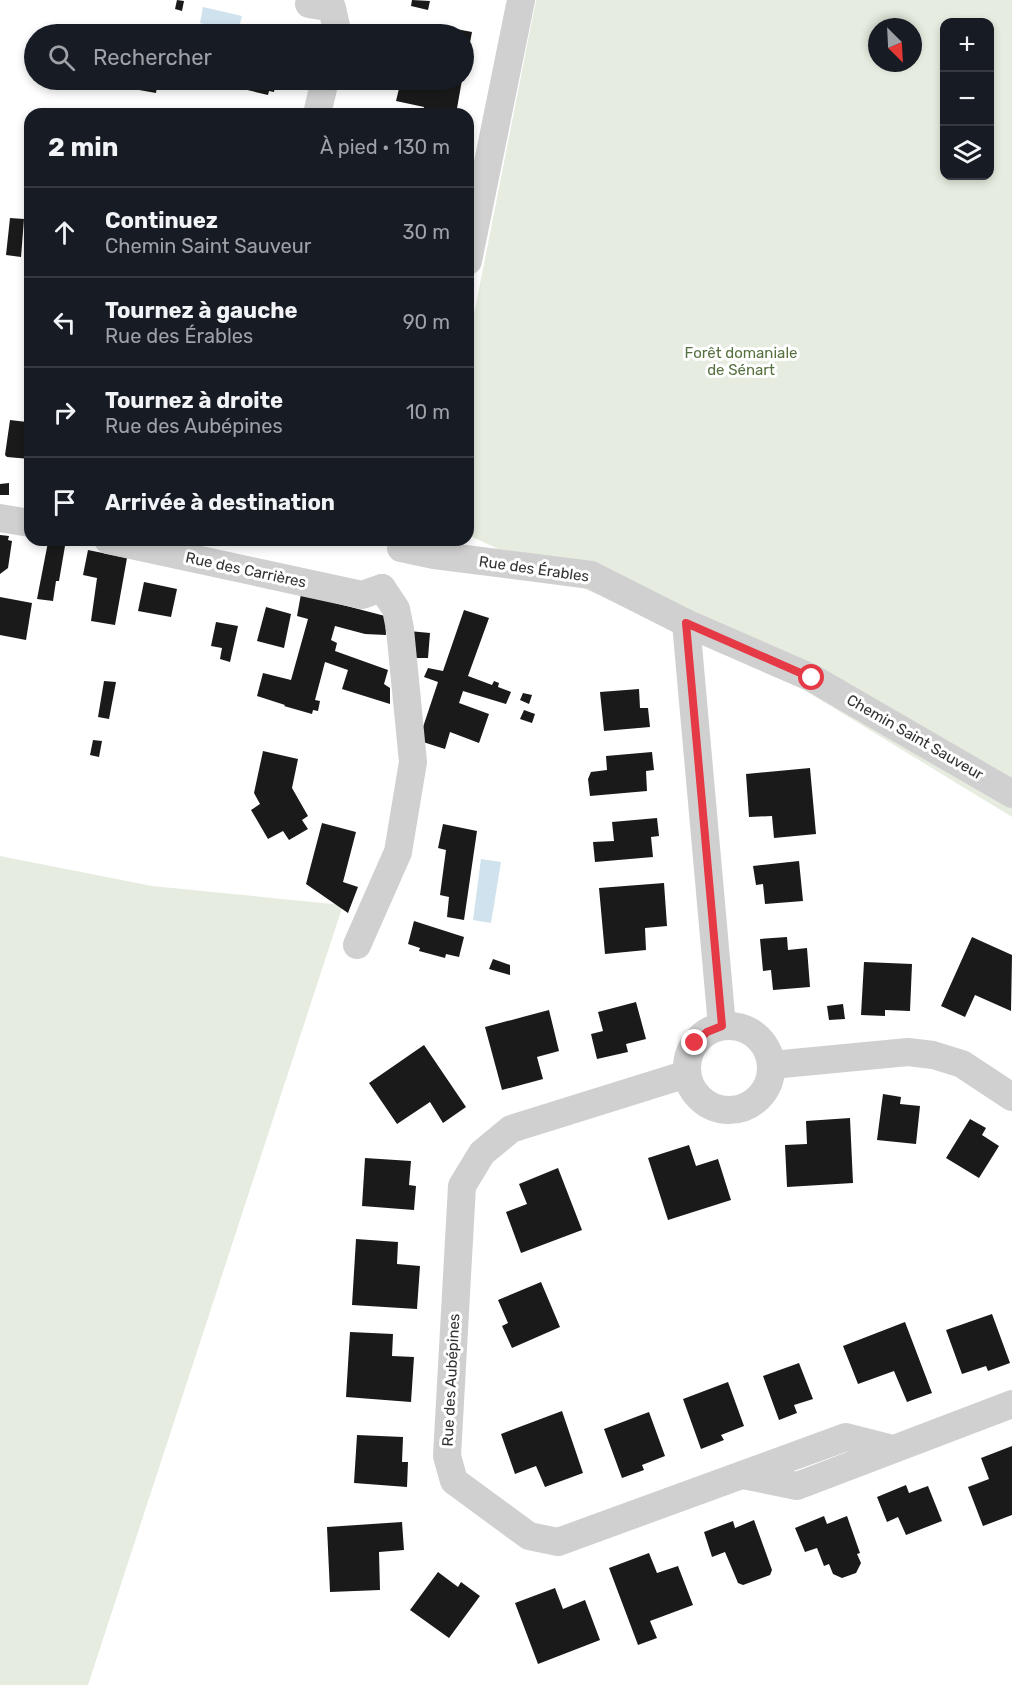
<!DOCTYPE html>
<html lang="fr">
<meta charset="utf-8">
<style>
:root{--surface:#171b24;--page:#242831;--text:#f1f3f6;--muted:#9ea1a6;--line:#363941}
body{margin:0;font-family:Rubik,sans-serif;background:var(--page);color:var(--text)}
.controls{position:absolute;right:18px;top:18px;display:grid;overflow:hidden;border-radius:12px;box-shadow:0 3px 9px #0003}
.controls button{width:54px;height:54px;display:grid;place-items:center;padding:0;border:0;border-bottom:2px solid var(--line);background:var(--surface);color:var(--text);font:30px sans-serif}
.compass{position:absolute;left:868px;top:18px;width:54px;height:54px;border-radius:50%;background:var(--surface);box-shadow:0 3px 9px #0003;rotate:156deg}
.stop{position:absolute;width:18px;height:18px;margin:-14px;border:4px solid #e63946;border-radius:50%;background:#fff}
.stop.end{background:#e63946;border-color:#fff;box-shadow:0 2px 6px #0008}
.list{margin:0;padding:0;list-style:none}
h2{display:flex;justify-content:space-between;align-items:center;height:78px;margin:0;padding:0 24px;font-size:26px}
h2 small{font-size:20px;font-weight:400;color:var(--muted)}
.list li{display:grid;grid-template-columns:39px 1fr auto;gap:18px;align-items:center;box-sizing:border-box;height:90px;padding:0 24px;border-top:2px solid var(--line)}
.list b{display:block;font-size:22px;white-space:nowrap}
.list p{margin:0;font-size:20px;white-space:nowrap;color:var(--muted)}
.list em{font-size:20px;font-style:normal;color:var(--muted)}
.icon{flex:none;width:33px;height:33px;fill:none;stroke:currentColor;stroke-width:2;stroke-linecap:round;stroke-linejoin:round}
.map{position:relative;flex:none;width:1012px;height:1685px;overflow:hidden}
.search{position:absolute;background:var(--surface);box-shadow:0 3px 9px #0003;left:24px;top:24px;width:450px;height:66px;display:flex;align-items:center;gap:15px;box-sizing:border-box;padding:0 21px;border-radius:33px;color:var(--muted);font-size:22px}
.panel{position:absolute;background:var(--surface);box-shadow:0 3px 9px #0003;left:24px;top:108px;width:450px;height:438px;border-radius:18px}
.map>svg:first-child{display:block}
.green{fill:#e6ecdf;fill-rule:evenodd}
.water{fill:#cfe2ee}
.building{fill:#1a1a1a}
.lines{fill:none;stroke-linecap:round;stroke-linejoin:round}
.minor{stroke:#d0d0d0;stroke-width:28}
.route{stroke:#e63946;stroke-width:8}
.labels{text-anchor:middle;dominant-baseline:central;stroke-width:6;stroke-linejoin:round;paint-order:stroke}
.park-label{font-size:15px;fill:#56703f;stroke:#fff}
.street-label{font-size:15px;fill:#333;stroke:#fff}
</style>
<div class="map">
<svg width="1012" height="1685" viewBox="0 0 1012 1685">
<rect width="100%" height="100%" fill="#fff"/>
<g class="green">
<path d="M536,0H1012V817L801,688L468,535V345ZM944,22H990V176H944ZM877,27H913V63H877Z"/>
<path d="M0,856L152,886L343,905L88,1685H0Z"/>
</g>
<g class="water">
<path d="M203,7L242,16L238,32L200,23Z"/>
<path d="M481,859L501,862L491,923L473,920Z"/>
</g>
<g class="building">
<path d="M177,0L184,1L182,11L175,9Z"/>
<path d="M412,0L430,1L428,10L411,6Z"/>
<path d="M440,26L472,32L465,69L464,34H438Z"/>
<path d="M101,80H158L156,93L100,83Z"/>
<path d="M224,80H276L274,92L269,91L268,95L243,89L244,85Z"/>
<path d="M401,80H462L456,114L423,111L424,107L396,101Z"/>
<path d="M10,218L24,219L21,257L6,255Z"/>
<path d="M25,348L30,349V361L24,360Z"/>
<path d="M28,410H30V459L7,457L5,455L10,420L27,422Z"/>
<path d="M9,483V495H0V484Z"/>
<path d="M0,535L9,536L8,540L12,541L8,568L0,574Z"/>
<path d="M48,542L65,546L59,581H56L53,601L37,599Z"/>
<path d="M88,550L127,558L115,625L91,621L97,578L83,575Z"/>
<path d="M144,582L177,589L171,617L138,611Z"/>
<path d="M301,594L385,616L386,635L365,634L335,626L331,640L337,643L335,651L388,670L384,684L390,688V704L342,689L348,670L325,662L315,700L320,701L318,711L313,710L312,714L284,706L285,705L257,696L263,673L291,680L308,619L297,616Z"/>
<path d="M0,597L32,603L26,640L0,635Z"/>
<path d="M266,607L291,614L284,648L257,641Z"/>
<path d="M464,610L489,618L468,676L492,685L494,681L499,683L498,687L511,692L506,704L463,691L459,703L489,714L479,743L450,732L445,749L423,742V727L438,682L424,677L428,668L443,671Z"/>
<path d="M216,622L238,626L230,662L220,659L222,648L211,646Z"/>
<path d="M409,631L430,633L428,658H409Z"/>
<path d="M104,681L116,682L109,719L98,717Z"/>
<path d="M639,689L640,708H648L650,727L604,731L600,692Z"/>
<path d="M523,693L532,695L529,704L520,700Z"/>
<path d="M524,710L535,714L532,723L520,719Z"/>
<path d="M93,740L102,741L99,757L90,755Z"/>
<path d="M263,751L298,759L292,788L308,816L302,820L308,829L289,840L283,831L268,839L251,810L260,804L254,793Z"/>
<path d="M652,752L654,770L646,771L647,791L590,796L588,779L591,772L607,770L606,756Z"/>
<path d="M810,768L816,834L774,838L772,816L749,817L746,774Z"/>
<path d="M657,818L659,836L651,837L653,857L595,862L593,842L614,841L612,822Z"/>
<path d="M322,823L356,832L343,882L358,887L348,913L306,884Z"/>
<path d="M443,824L477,831L464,920L447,917L449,897L440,895L446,850L438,848Z"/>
<path d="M799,861L803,901L765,904L763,884L756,885L753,866Z"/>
<path d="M664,883L667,926L645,928L646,950L605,954L599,888Z"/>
<path d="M414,921L464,937L459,957L446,954L445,958L419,951L420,948L408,944Z"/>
<path d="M787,937L788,950L807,948L810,987L773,990L771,970L763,971L760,939Z"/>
<path d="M972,937L1012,955L1011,1011L975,995L965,1017L941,1006Z"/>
<path d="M493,959L510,965V975L489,969Z"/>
<path d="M864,962L912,964L910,1011L885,1010V1016L861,1015Z"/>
<path d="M636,1002L646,1039L626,1044L628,1052L597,1059L591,1034L603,1031L598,1012Z"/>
<path d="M843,1004L845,1019L829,1020L827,1006Z"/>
<path d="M549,1010L559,1051L537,1057L543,1079L502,1090L485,1027Z"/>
<path d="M424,1045L466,1107L443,1123L430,1102L397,1124L369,1083Z"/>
<path d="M883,1094L901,1097L900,1104L920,1106L916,1144L877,1140Z"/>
<path d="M850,1118L853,1183L787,1187L785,1145L807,1144L806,1121Z"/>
<path d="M970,1119L986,1128L982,1135L999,1146L979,1178L946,1158Z"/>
<path d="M689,1145L696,1166L718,1159L731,1200L668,1220L648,1158Z"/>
<path d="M365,1158L411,1161L409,1185L416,1186L414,1210L362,1206Z"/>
<path d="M558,1168L582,1230L521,1253L506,1212L527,1204L519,1184Z"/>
<path d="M356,1239L398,1242L397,1264L420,1266L417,1309L352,1305Z"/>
<path d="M541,1282L560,1327L512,1348L502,1326L508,1323L498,1300Z"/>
<path d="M992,1314L1010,1363L988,1371L986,1366L962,1374L946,1330Z"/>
<path d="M905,1322L932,1393L907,1402L894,1371L858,1384L843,1346Z"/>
<path d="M350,1332L393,1334L392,1356L414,1357L411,1402L346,1397Z"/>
<path d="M799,1363L813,1399L794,1405L797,1413L779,1420L763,1376Z"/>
<path d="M728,1382L744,1426L721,1435L724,1440L701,1449L683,1399Z"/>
<path d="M562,1411L583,1473L545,1487L536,1466L515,1474L501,1434Z"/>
<path d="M649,1412L665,1456L642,1465L644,1470L622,1478L604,1429Z"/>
<path d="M357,1435L403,1437L402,1462H408L407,1487L354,1483Z"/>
<path d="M1012,1446V1515L983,1526L968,1487L989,1479L981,1458Z"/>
<path d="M906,1485L909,1493L928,1486L942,1521L906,1535L898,1517L887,1522L877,1497Z"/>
<path d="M824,1516L827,1524L847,1516L860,1553L857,1554L861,1563L856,1573L842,1578L833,1574L829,1564L824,1566L817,1548L805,1552L795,1528Z"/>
<path d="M754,1520L772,1570L770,1575L743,1585L738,1583L725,1552L712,1557L704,1532L733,1521L735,1528Z"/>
<path d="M402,1522L404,1550L379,1552L380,1590L330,1592L327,1527Z"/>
<path d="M649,1553L657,1573L678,1566L693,1605L650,1621L657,1638L638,1645L609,1568Z"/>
<path d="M438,1572L458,1587L461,1582L480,1596L449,1638L410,1610Z"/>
<path d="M555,1588L563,1609L585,1600L600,1640L538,1664L515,1603Z"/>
</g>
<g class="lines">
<g class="minor">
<path d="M309,4L332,8L336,26L334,34"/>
<path d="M317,114L325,80"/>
<path d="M468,261L521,0"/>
<path d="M0,518L30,523"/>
<path d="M108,540L362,595L382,588"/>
<path d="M401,548L434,555L591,575L686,623L722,1026"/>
<path d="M686,623L812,678L1012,794"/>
<path d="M357,945L398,852L413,762L400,629L396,609L382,588"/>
<circle cx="729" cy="1068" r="42"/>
<path d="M772,1065L908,1052L933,1055L962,1064L1012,1097"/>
<path d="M687,1074L511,1129L482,1153L462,1186L447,1456L454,1481L529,1536L558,1542L846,1437L893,1449"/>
<path d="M743,1475L797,1486L1012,1404"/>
</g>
</g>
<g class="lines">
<path class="route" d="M695,1043L707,1032L722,1026L686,623L812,678"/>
</g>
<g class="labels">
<g class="park-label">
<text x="741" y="353">Forêt domaniale<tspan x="741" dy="17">de Sénart</tspan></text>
</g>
<g class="street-label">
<text transform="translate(534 569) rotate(8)">Rue des Érables</text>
<text transform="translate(246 570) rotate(12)">Rue des Carrières</text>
<text transform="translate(915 737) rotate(30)">Chemin Saint Sauveur</text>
<text transform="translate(451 1380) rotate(-87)">Rue des Aubépines</text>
</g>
</g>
</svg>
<div class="controls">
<button>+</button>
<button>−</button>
<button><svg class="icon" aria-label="layers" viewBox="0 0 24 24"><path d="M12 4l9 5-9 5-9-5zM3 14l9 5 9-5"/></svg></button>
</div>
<svg class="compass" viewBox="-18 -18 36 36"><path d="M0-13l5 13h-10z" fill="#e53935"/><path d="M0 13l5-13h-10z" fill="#9ea1a6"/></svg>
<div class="stop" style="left:812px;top:678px"></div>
<div class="stop end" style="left:695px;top:1043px"></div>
<div class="search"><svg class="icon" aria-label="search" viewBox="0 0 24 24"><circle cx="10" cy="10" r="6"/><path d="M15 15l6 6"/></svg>Rechercher</div>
<section class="panel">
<h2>2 min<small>À pied · 130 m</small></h2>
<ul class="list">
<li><svg class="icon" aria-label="ahead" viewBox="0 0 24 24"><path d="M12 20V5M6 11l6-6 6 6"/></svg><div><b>Continuez</b><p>Chemin Saint Sauveur</p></div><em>30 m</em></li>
<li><svg class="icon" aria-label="left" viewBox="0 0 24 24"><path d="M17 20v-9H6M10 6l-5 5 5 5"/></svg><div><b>Tournez à gauche</b><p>Rue des Érables</p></div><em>90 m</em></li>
<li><svg class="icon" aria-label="right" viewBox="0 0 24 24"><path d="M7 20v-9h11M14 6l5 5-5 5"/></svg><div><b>Tournez à droite</b><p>Rue des Aubépines</p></div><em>10 m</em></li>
<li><svg class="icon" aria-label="arrive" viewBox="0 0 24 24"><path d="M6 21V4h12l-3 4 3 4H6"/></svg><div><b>Arrivée à destination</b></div></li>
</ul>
</section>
</div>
